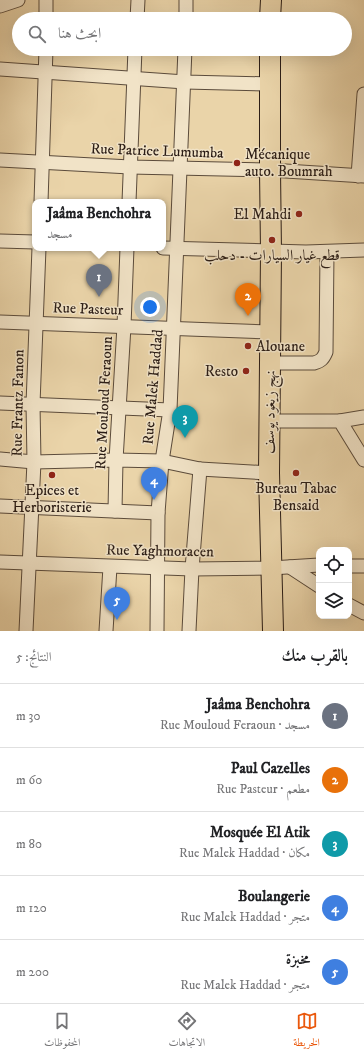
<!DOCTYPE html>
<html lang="ar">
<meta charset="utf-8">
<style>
:root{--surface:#fff;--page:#f2f2f2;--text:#202124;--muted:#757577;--line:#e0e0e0;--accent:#ea580c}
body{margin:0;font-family:"IM FELL DW Pica",Amiri,serif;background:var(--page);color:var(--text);direction:rtl}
.controls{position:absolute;right:12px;bottom:12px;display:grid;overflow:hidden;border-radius:8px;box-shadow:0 4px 16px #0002}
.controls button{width:36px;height:36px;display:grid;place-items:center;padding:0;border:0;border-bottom:1px solid var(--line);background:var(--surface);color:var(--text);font:20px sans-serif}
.you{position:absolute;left:150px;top:307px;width:14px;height:14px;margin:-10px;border:3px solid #fff;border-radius:50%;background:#1a73e8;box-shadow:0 0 0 6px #1a73e833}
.badge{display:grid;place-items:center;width:26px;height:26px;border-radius:50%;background:var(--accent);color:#fff;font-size:13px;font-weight:700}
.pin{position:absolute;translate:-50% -33px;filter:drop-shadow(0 1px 2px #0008)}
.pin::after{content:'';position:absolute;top:21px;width:14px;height:12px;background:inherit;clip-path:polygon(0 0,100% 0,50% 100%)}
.popup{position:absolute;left:32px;top:199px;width:134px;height:52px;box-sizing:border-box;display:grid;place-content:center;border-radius:8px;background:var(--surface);filter:drop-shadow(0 1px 3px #0005);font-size:13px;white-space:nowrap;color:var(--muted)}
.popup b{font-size:15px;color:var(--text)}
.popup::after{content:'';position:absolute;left:50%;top:100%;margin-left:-8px;border:8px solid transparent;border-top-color:var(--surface)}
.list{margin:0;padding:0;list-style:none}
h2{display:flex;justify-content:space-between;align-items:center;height:52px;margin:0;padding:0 16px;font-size:17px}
h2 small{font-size:13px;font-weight:400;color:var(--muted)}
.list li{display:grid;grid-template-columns:26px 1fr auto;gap:12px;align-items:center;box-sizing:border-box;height:64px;padding:0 16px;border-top:1px solid var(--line)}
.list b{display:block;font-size:15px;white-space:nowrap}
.list p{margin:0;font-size:13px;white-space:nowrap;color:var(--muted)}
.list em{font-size:13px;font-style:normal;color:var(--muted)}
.icon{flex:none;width:22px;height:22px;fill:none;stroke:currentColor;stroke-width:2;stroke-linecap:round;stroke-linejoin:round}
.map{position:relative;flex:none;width:364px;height:631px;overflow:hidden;direction:ltr}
.search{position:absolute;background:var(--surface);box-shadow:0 4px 16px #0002;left:12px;right:12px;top:12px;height:44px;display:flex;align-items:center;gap:10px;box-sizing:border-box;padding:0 14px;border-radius:22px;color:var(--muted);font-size:15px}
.sheet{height:372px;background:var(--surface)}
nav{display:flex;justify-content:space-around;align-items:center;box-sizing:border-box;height:56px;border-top:1px solid var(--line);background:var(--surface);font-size:11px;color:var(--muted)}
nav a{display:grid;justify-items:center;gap:2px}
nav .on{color:var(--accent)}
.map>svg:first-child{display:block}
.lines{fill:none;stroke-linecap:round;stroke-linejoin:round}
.minor-casing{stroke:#5b4b3b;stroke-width:15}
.primary-casing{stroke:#2b1d16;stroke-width:22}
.minor{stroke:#f1e3c7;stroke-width:13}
.primary{stroke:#ead4a9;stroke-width:20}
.poi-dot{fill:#8f2418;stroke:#f1e3c7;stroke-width:1.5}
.labels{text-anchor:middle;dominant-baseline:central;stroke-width:3;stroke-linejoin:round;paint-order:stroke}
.street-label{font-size:15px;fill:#2b1d16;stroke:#f1e3c7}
.poi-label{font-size:15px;fill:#2b1d16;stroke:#f1e3c7}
</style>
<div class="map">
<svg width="364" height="631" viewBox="0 0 364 631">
<rect width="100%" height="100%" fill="#ead4a9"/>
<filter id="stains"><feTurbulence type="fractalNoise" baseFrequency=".005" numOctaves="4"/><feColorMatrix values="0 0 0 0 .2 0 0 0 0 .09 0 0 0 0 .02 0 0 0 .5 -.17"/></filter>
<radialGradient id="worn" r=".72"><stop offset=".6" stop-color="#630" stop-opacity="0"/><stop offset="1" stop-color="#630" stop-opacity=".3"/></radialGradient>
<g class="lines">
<g class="minor-casing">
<g id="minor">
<path d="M0,6L18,0"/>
<path d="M46,19V0"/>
<path d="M137,19L138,0"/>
<path d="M186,19V0"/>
<path d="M0,69L185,82L270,84"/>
<path d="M0,160L130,167L270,170L364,176"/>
<path d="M358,176L364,94"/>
<path d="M41,202L46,49"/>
<path d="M129,202L135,49"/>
<path d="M0,241L35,242"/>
<path d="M163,248L306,252L364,250"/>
<path d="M0,322L270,332"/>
<path d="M270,363H314C321,361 323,359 326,352L327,252"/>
<path d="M0,403L170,410"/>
<path d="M270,421H340L364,460"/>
<path d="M340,421L364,417"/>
<path d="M0,459L34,462L116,460L162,461L200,469L269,473"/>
<path d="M0,506L158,513"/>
<path d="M115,511L116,460L124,326L127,248"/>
<path d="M0,562L192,569L271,568L319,565"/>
<path d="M349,566H364"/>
<path d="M290,567L319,586"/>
<path d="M349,605L364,613"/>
<path d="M26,631L34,462L33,404L39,248"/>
<path d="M106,631L110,567"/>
<path d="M157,631L158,513L162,461L170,410L185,49"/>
<path d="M189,631L192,569L200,469"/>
</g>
</g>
<g class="primary-casing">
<g id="primary">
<path d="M270,19L271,0"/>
<path d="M270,49V170L271,252L269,473L273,631"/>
</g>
</g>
<use href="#minor" class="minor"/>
<use href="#primary" class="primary"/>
</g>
<g class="poi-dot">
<circle cx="237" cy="163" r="4"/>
<circle cx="299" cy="214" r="4"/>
<circle cx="272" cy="240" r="4"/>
<circle cx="248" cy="346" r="4"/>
<circle cx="246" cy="371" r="4"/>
<circle cx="296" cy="473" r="4"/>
<circle cx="52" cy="475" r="4"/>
</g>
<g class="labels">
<g class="street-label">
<text transform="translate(157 151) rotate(2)">Rue Patrice Lumumba</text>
<text transform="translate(88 309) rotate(2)">Rue Pasteur</text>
<text transform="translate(153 387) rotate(-85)">Rue Malek Haddad</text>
<text transform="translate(18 403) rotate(-89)">Rue Frantz Fanon</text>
<text transform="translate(104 403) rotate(-87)">Rue Mouloud Feraoun</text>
<text transform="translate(270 412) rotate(-89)">نهج زيغود يوسف</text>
<text transform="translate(160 551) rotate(1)">Rue Yaghmoracen</text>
</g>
<g class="poi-label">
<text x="245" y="154" text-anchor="start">Mécanique<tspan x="245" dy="17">auto. Boumrah</tspan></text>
<text x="291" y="214" text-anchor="end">El Mahdi</text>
<text x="272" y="255">قطع غيار السيارات - دحلب</text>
<text x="256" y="346" text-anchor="start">Alouane</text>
<text x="238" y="371" text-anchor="end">Resto</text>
<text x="296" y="488">Bureau Tabac<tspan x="296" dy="17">Bensaid</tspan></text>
<text x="52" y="490">Epices et<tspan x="52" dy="17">Herboristerie</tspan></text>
</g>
</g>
<rect width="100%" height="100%" filter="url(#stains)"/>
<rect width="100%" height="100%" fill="url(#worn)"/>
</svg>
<div class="controls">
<button><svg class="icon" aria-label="locate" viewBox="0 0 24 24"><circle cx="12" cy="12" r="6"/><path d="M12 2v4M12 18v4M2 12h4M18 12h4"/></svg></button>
<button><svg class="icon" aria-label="layers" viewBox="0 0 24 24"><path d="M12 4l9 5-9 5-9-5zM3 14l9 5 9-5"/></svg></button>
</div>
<div class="you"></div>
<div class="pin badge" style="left:99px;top:297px;background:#6b7280">1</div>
<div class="popup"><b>Jaâma Benchohra</b>مسجد</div>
<div class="pin badge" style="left:248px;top:316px;background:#e8710a">2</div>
<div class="pin badge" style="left:185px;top:438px;background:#0f9aa8">3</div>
<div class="pin badge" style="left:154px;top:500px;background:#3f7fe0">4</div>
<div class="pin badge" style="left:117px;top:620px;background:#3f7fe0">5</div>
<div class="search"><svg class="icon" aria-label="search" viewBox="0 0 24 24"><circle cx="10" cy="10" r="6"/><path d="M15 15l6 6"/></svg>ابحث هنا</div>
</div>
<section class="sheet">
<h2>بالقرب منك<small>النتائج: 5</small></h2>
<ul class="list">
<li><span class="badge" style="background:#6b7280">1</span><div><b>Jaâma Benchohra</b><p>مسجد · Rue Mouloud Feraoun</p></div><em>30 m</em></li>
<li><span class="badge" style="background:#e8710a">2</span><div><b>Paul Cazelles</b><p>مطعم · Rue Pasteur</p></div><em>60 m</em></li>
<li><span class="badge" style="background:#0f9aa8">3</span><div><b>Mosquée El Atik</b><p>مكان · Rue Malek Haddad</p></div><em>80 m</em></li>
<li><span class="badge" style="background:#3f7fe0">4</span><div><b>Boulangerie</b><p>متجر · Rue Malek Haddad</p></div><em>120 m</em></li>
<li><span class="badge" style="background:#3f7fe0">5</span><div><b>مخبزة</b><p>متجر · Rue Malek Haddad</p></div><em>200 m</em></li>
</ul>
</section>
<nav>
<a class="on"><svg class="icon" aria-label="map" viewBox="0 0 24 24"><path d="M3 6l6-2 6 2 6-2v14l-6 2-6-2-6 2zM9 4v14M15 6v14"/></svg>الخريطة</a>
<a><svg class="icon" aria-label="directions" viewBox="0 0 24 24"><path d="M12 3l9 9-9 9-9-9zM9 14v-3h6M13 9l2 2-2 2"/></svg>الاتجاهات</a>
<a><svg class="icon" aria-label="saved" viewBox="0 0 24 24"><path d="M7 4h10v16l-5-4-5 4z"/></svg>المحفوظات</a>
</nav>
